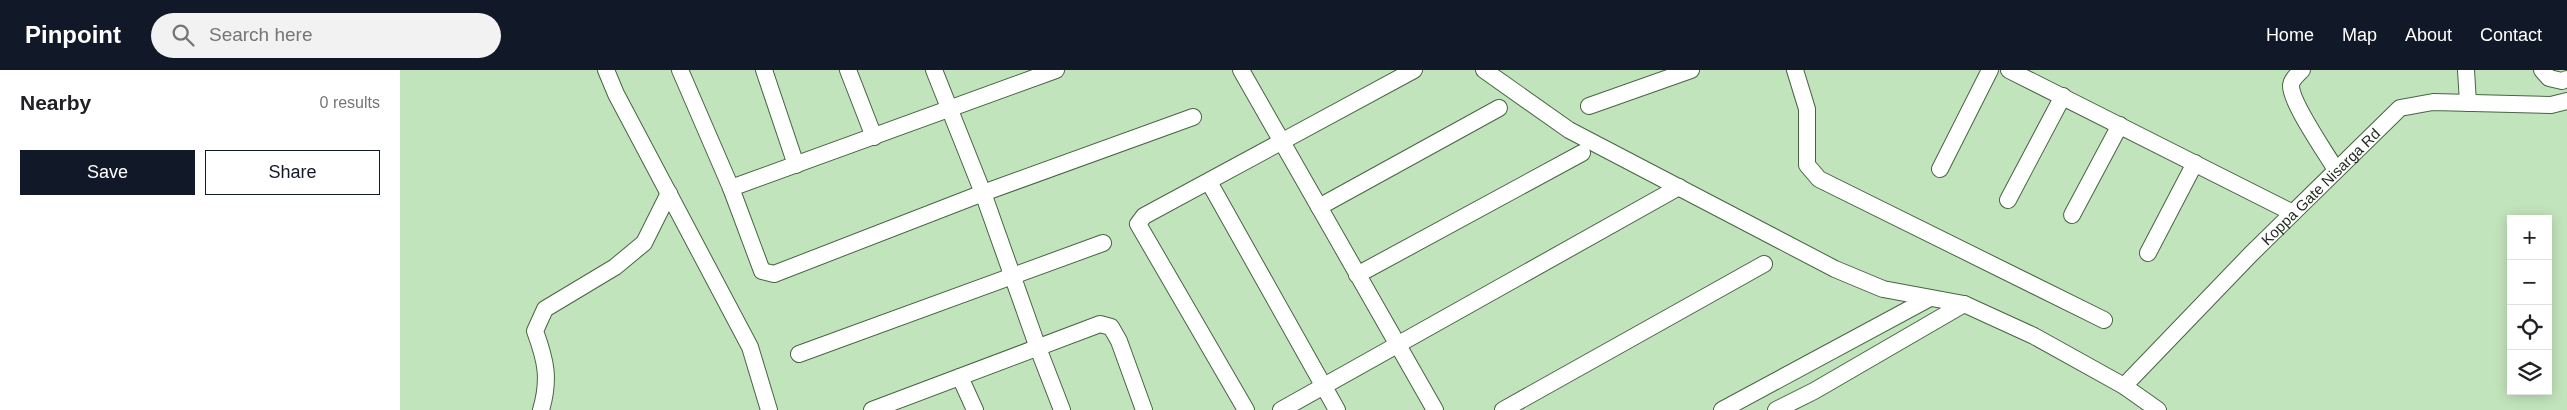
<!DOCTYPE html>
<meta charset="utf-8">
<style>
:root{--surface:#fff;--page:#f2f2f2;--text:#202124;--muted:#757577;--line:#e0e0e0;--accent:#111827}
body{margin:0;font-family:Arial,sans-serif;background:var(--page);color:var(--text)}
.controls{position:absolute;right:15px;bottom:15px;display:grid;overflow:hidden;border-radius:0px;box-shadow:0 2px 12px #0003}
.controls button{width:45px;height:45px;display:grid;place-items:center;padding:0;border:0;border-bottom:1px solid var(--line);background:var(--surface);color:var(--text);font:25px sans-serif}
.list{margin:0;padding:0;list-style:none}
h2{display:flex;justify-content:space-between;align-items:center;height:65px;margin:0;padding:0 20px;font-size:21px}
h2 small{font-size:16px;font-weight:400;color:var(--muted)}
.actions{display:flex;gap:10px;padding:15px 20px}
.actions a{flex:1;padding:11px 0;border:1px solid var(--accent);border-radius:0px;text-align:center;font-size:18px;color:var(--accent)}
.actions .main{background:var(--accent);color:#fff}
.icon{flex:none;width:28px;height:28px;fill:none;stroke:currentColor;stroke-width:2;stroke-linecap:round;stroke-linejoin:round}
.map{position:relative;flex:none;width:2167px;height:340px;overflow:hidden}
header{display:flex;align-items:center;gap:30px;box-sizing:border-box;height:70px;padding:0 25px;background:var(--accent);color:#fff}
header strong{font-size:24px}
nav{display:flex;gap:28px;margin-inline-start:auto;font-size:18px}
.search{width:350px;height:45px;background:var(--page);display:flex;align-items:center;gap:12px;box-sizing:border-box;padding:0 18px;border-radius:28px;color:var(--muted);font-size:19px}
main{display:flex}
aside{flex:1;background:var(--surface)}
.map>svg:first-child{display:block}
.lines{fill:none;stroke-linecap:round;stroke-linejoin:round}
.minor-casing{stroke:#476542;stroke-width:18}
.minor{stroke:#fff;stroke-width:16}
.labels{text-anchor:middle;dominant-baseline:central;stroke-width:4;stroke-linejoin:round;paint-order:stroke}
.street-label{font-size:15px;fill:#1d2a1b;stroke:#f0feee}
</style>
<header>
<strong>Pinpoint</strong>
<div class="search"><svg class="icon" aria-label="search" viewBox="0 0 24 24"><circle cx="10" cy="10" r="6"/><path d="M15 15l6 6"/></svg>Search here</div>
<nav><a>Home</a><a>Map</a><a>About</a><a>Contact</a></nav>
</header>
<main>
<aside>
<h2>Nearby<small>0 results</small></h2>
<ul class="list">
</ul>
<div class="actions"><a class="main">Save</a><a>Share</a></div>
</aside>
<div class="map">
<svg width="2167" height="340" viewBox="0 0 2167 340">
<rect width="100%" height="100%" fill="#c2e4bc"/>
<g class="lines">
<g class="minor-casing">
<g id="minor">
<path d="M206,0L216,24L350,277L369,340"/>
<path d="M280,0L331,118L362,201L374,204L583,123L793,47"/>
<path d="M364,0L396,95"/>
<path d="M448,0L474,67"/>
<path d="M534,0L583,123L638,278L662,340"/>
<path d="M841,0L1035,340"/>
<path d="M1084,0L1169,60L1435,199L1483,219L1564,234L1634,266L1724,316L1758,340"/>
<path d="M1395,0L1407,39V95L1419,109L1704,250"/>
<path d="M1609,0L1893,143"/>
<path d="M1902,0C1898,4 1891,10 1891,16C1891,33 1926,83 1936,100"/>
<path d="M2066,0L2068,33"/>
<path d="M2142,0L2149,8L2162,11L2167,9"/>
<path d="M1189,36L1291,0"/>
<path d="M1540,99L1590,0"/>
<path d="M809,112L937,340"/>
<path d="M331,118L656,0"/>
<path d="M1608,130L1663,26"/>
<path d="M919,137L1099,38"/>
<path d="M1672,145L1720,55"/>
<path d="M1748,183L1795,93"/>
<path d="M957,205L1182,83"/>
<path d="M399,284L703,173"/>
<path d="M560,307L575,340"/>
<path id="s1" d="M1724,316L1851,184L2000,38L2033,32L2151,35L2167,31"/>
<path d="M141,340C150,309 146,291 135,261L145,239L215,197L244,173L269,123"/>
<path d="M472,340L700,254L711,257L719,271L744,340"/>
<path d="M846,340L738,154L744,146L1014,0"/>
<path d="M881,340L1279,117"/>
<path d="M1103,340L1364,194"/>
<path d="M1322,340L1530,228"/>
<path d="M1376,340L1414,321L1564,234"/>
</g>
</g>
<use href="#minor" class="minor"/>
</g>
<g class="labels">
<g class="street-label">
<text stroke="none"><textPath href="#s1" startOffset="280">Koppa Gate Nisarga Rd</textPath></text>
</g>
</g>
</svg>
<div class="controls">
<button>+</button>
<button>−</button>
<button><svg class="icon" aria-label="locate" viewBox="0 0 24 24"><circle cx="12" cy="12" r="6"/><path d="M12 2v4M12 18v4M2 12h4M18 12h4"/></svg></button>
<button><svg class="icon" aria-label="layers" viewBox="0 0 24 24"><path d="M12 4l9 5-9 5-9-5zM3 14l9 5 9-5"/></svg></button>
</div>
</div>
</main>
